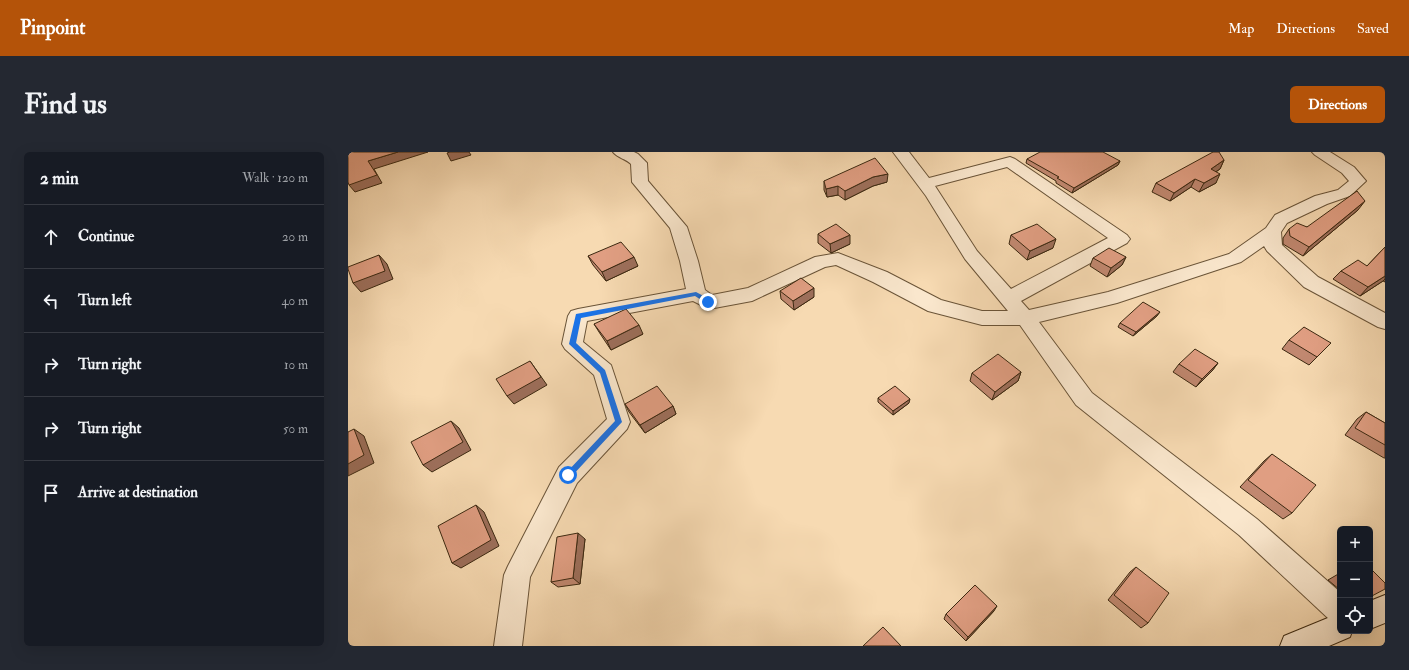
<!DOCTYPE html>
<meta charset="utf-8">
<style>
:root{--surface:#171b24;--page:#242831;--text:#f1f3f6;--muted:#9ea1a6;--line:#363941;--accent:#b45309}
body{margin:0;font-family:"IM FELL Double Pica",serif;background:var(--page);color:var(--text)}
.controls{position:absolute;right:12px;bottom:12px;display:grid;overflow:hidden;border-radius:6px;box-shadow:0 4px 16px #0002}
.controls button{width:36px;height:36px;display:grid;place-items:center;padding:0;border:0;border-bottom:1px solid var(--line);background:var(--surface);color:var(--text);font:20px sans-serif}
.stop{position:absolute;width:12px;height:12px;margin:-9px;border:3px solid #1a73e8;border-radius:50%;background:#fff}
.stop.end{background:#1a73e8;border-color:#fff;box-shadow:0 1px 4px #0008}
.list{margin:0;padding:0;list-style:none}
h2{display:flex;justify-content:space-between;align-items:center;height:52px;margin:0;padding:0 16px;font-size:17px}
h2 small{font-size:13px;font-weight:400;color:var(--muted)}
.list li{display:grid;grid-template-columns:26px 1fr auto;gap:12px;align-items:center;box-sizing:border-box;height:64px;padding:0 16px;border-top:1px solid var(--line)}
.list b{display:block;font-size:15px;white-space:nowrap}
.list em{font-size:13px;font-style:normal;color:var(--muted)}
.icon{flex:none;width:22px;height:22px;fill:none;stroke:currentColor;stroke-width:2;stroke-linecap:round;stroke-linejoin:round}
.map{position:relative;flex:none;width:1037px;height:494px;overflow:hidden;border-radius:6px}
header{display:flex;align-items:center;gap:24px;box-sizing:border-box;height:56px;padding:0 20px;background:var(--accent);color:#fff}
header strong{font-size:19px}
nav{display:flex;gap:22px;margin-inline-start:auto;font-size:14px}
.intro{display:flex;align-items:center;justify-content:space-between;box-sizing:border-box;height:96px;padding:0 24px}
h1{margin:0;font-size:28px}
.button{padding:10px 18px;border-radius:6px;background:var(--accent);color:#fff;font-size:14px;font-weight:700}
main{display:flex;gap:24px;padding:0 24px}
aside{flex:1;background:var(--surface);border-radius:6px;box-shadow:0 4px 16px #0002}
.map>svg:first-child{display:block}
.lines{fill:none;stroke-linecap:round;stroke-linejoin:round}
.minor-casing{stroke:#6a5438;stroke-width:2}
.secondary-casing{stroke:#3b2810;stroke-width:2}
.minor{fill:#fae7cd;fill-rule:evenodd}
.secondary{fill:#fae7cd;fill-rule:evenodd}
.wall{fill:#c18870;stroke:#3b2810}
.shaded-wall{fill:#9d6f5b;stroke:#3b2810}
.building{fill:#e09e82;stroke:#3b2810}
.route{fill:#1a73e8}
</style>
<header>
<strong>Pinpoint</strong>
<nav><a>Map</a><a>Directions</a><a>Saved</a></nav>
</header>
<div class="intro"><h1>Find us</h1><a class="button">Directions</a></div>
<main>
<aside>
<h2>2 min<small>Walk · 120 m</small></h2>
<ul class="list">
<li><svg class="icon" aria-label="ahead" viewBox="0 0 24 24"><path d="M12 20V5M6 11l6-6 6 6"/></svg><div><b>Continue</b></div><em>20 m</em></li>
<li><svg class="icon" aria-label="left" viewBox="0 0 24 24"><path d="M17 20v-9H6M10 6l-5 5 5 5"/></svg><div><b>Turn left</b></div><em>40 m</em></li>
<li><svg class="icon" aria-label="right" viewBox="0 0 24 24"><path d="M7 20v-9h11M14 6l5 5-5 5"/></svg><div><b>Turn right</b></div><em>10 m</em></li>
<li><svg class="icon" aria-label="right" viewBox="0 0 24 24"><path d="M7 20v-9h11M14 6l5 5-5 5"/></svg><div><b>Turn right</b></div><em>50 m</em></li>
<li><svg class="icon" aria-label="arrive" viewBox="0 0 24 24"><path d="M6 21V4h12l-3 4 3 4H6"/></svg><div><b>Arrive at destination</b></div></li>
</ul>
</aside>
<div class="map">
<svg width="1037" height="494" viewBox="0 0 1037 494">
<rect width="100%" height="100%" fill="#f7dab2"/>
<filter id="stains"><feTurbulence type="fractalNoise" baseFrequency=".005" numOctaves="4"/><feColorMatrix values="0 0 0 0 .2 0 0 0 0 .09 0 0 0 0 .02 0 0 0 .5 -.17"/></filter>
<radialGradient id="worn" r=".72"><stop offset=".6" stop-color="#630" stop-opacity="0"/><stop offset="1" stop-color="#630" stop-opacity=".3"/></radialGradient>
<g class="lines">
<g class="minor-casing">
<path id="minor" d="M265,0H286L290,2L299,11L300,29L339,75L350,109L357,138L364,143L400,136L467,105L490,101L539,120L593,148L634,159H660L617,107L578,44L545,0H561L581,26L662,5L667,7L779,83L782,87L779,91L673,149L681,158L760,140L881,102L918,76L927,63L967,44L990,38L1001,29L994,21L967,3L964,0H982L1006,15L1018,29L1002,44L979,52L939,71L933,80L934,93L970,125L1037,161V177L1030,175L956,135L919,99L916,94L893,110L769,151L691,170L744,241L909,367L992,440V472L982,468L891,383L728,253L672,173H634L580,159L525,130L488,113L477,115L404,149L361,157L345,149L239,169L235,190L263,213L282,270L279,277L229,331L182,425L174,494H146L156,423L160,414L211,315L259,267L246,223L217,197L214,192L220,164L223,159L230,157L338,137L332,109L322,76L284,30L283,12C278,7 270,6 265,0ZM659,15L760,86L663,137L629,99L587,34Z"/>
</g>
<g class="secondary-casing">
<g id="secondary">
<path d="M1037,443V471L1022,477V449Z"/>
<path d="M992,461V479H1004L1002,485L981,494H932L936,484Z"/>
</g>
</g>
<use href="#minor" class="minor"/>
<use href="#secondary" class="secondary"/>
</g>
<g class="wall">
<path d="M679,7L772,9L770,13L724,41L708,31V29L678,11Z"/>
<path d="M876,8L872,17L868,20V31L851,40L843,35L822,49L804,40L808,31Z"/>
<path d="M476,29L539,30L525,34L497,48L490,43L479,45L476,38Z"/>
<path d="M1010,58L955,104L935,92V86L941,77L959,75Z"/>
<path d="M470,82L502,92L483,101L470,91Z"/>
<path d="M663,83L705,96L679,108L661,92Z"/>
<path d="M1037,95V130L1035,129L1012,144L985,127L993,119L1019,114Z"/>
<path d="M240,104L290,114L258,129L245,113Z"/>
<path d="M778,105L774,113L759,125L742,114L745,106Z"/>
<path d="M432,139L466,145L446,158L433,147Z"/>
<path d="M809,164L785,184L770,175L772,171Z"/>
<path d="M246,172L295,182L263,198L251,180Z"/>
<path d="M941,188L983,191L961,213L934,197Z"/>
<path d="M870,211L864,219L848,235L825,220L831,212Z"/>
<path d="M673,220L670,229L644,248L622,229L624,221Z"/>
<path d="M530,246L561,251L545,263L530,250Z"/>
<path d="M277,252L325,254L328,262L297,281L281,260Z"/>
<path d="M1018,260L1037,271V306H1036L997,283L1009,267Z"/>
<path d="M924,302L944,361L935,367L892,335L916,309Z"/>
<path d="M237,387L232,432L210,435L203,430Z"/>
<path d="M788,415L800,471L793,476L760,448L782,420Z"/>
<path d="M992,421V438L980,428Z"/>
<path d="M646,459L618,489L596,467L598,462Z"/>
</g>
<g class="shaded-wall">
<path d="M50,0H80L26,17L34,31L7,40L1,33L20,9Z"/>
<path d="M102,0H121L123,3L103,9L99,1Z"/>
<path d="M876,8L872,17L858,26L863,17Z"/>
<path d="M772,9L770,13L724,41L726,36Z"/>
<path d="M540,22L539,30L525,34L497,48V39L525,25Z"/>
<path d="M872,22L868,31L851,40L856,31Z"/>
<path d="M847,27L843,35L822,49L826,41Z"/>
<path d="M490,34V43L479,45L478,37Z"/>
<path d="M1017,49L1010,58L955,104L961,95Z"/>
<path d="M502,83V92L483,101L482,92Z"/>
<path d="M708,87L705,96L679,108L682,99Z"/>
<path d="M31,103L39,112L45,127L13,140L5,131Z"/>
<path d="M286,105L290,114L258,129L254,120Z"/>
<path d="M778,105L774,113L759,125L763,116Z"/>
<path d="M1037,124V127L1035,129L1012,144L1020,135Z"/>
<path d="M466,136V145L446,158L445,149Z"/>
<path d="M812,160L809,164L785,184L788,180Z"/>
<path d="M291,173L295,182L263,198L259,189Z"/>
<path d="M182,209L199,233L166,252L159,244Z"/>
<path d="M870,211L864,219L848,235L854,227Z"/>
<path d="M673,220L670,229L644,248L647,240Z"/>
<path d="M562,247L561,251L545,263V259Z"/>
<path d="M325,254L328,262L297,281L292,273Z"/>
<path d="M103,269L111,276L123,298L84,320L75,313Z"/>
<path d="M6,277L16,284L26,311L0,324V312Z"/>
<path d="M128,353L136,360L151,394L113,416L104,411Z"/>
<path d="M230,381L237,387L232,432L225,426Z"/>
<path d="M649,454L646,459L618,489L620,485Z"/>
</g>
<g class="building">
<path d="M0,0H50L20,9L29,23L1,33L0,30Z"/>
<path d="M692,0H755L772,9L726,36L709,26L711,25L679,7Z"/>
<path d="M865,0H871L876,8L863,17L872,22L856,31L847,27L826,41L808,31Z"/>
<path d="M527,6L540,22L525,25L497,39L490,34L478,37L476,29Z"/>
<path d="M1009,39L1017,49L961,95L942,84L941,77L949,71L959,75Z"/>
<path d="M488,72L502,83L482,92L470,82Z"/>
<path d="M689,72L708,87L682,99L663,83Z"/>
<path d="M273,90L286,105L254,120L240,104Z"/>
<path d="M1037,95V124L1020,135L993,119L1010,108L1019,114Z"/>
<path d="M761,96L778,105L763,116L745,106Z"/>
<path d="M31,103L37,119L5,131L0,117V115Z"/>
<path d="M453,126L466,136L445,149L432,139Z"/>
<path d="M795,150L812,160L788,180L772,171Z"/>
<path d="M278,157L291,173L259,189L246,172Z"/>
<path d="M956,175L983,191L969,205L941,188Z"/>
<path d="M847,197L870,211L854,227L831,212Z"/>
<path d="M650,202L673,220L647,240L624,221Z"/>
<path d="M182,209L193,225L159,244L148,227Z"/>
<path d="M309,234L325,254L292,273L277,252Z"/>
<path d="M547,234L562,247L545,259L530,246Z"/>
<path d="M1018,260L1037,271V293L1007,276Z"/>
<path d="M103,269L115,290L75,313L63,290Z"/>
<path d="M6,277L16,303L0,312V280Z"/>
<path d="M924,302L968,333L944,361L900,328Z"/>
<path d="M128,353L143,388L104,411L90,374Z"/>
<path d="M230,381L225,426L203,430L209,385Z"/>
<path d="M788,415L821,441L800,471L766,443Z"/>
<path d="M1022,416L1037,431V437L1022,445Z"/>
<path d="M627,433L649,454L620,485L598,462Z"/>
<path d="M535,475L553,494H515Z"/>
</g>
<path class="route" d="M348,140L363,148V151H358L347,144L233,166L228,191L257,218L274,270L223,325H218V321L267,269L252,221L221,192L228,162Z"/>
<rect width="100%" height="100%" filter="url(#stains)"/>
<rect width="100%" height="100%" fill="url(#worn)"/>
</svg>
<div class="controls">
<button>+</button>
<button>−</button>
<button><svg class="icon" aria-label="locate" viewBox="0 0 24 24"><circle cx="12" cy="12" r="6"/><path d="M12 2v4M12 18v4M2 12h4M18 12h4"/></svg></button>
</div>
<div class="stop" style="left:220px;top:323px"></div>
<div class="stop end" style="left:360px;top:150px"></div>
</div>
</main>
